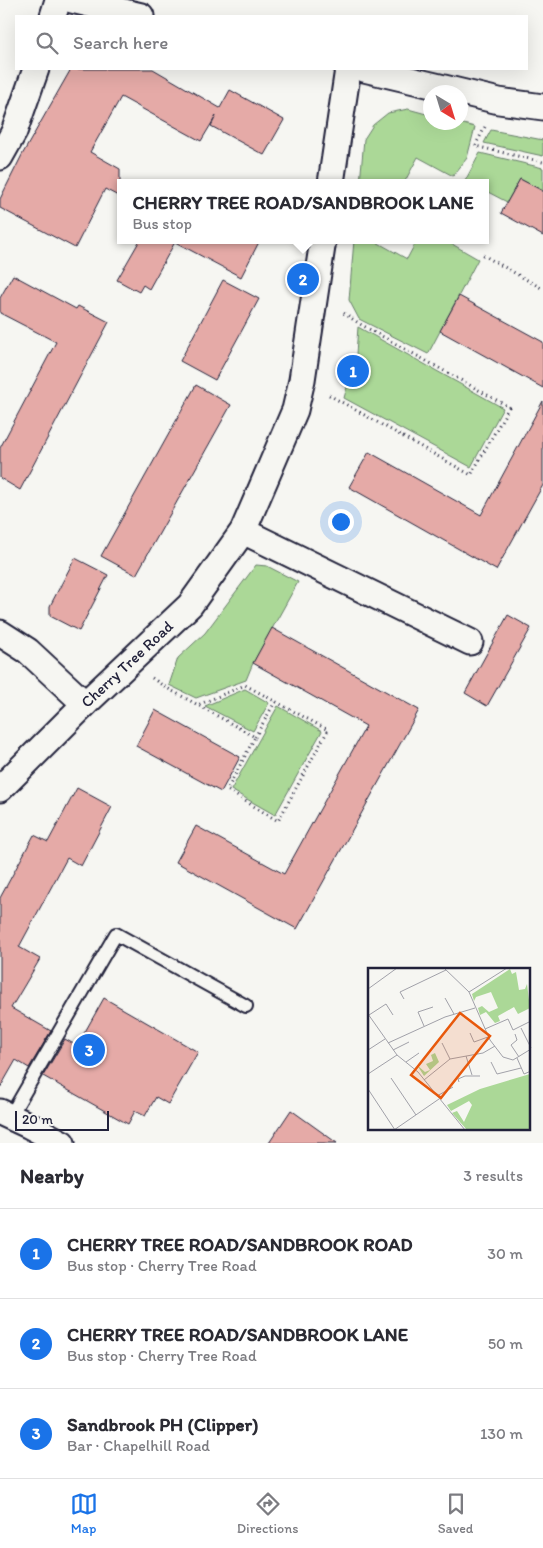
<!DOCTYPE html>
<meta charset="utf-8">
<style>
:root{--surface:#fff;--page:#f2f2f3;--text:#2b2b33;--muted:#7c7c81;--line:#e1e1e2;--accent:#1a73e8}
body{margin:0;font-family:Itim,sans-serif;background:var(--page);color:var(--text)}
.compass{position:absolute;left:423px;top:85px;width:45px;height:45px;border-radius:50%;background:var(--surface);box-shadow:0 5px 20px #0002;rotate:142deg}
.scale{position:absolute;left:15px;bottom:12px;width:94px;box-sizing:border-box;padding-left:5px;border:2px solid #22223b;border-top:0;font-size:14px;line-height:18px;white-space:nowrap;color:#22223b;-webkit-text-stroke:4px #f6f6f2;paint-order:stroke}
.you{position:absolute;left:340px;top:521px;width:18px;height:18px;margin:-12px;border:4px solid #fff;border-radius:50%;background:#1a73e8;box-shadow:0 0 0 8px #1a73e833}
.badge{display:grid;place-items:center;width:32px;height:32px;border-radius:50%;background:var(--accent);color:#fff;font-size:16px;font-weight:700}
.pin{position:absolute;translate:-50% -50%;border:2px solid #fff;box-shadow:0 1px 5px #0006}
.popup{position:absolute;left:117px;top:179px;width:372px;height:65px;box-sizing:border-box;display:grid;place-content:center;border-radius:0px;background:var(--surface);filter:drop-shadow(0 1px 4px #0005);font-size:16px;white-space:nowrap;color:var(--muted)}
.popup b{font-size:19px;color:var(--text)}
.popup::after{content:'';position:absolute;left:50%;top:100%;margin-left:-10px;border:10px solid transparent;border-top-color:var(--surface)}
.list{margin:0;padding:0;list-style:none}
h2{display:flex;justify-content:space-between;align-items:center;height:65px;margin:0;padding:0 20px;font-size:21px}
h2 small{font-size:16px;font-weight:400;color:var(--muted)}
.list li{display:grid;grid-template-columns:32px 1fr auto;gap:15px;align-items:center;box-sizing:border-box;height:90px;padding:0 20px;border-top:1px solid var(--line)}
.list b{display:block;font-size:19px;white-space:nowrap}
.list p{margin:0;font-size:16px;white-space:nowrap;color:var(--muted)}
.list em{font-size:16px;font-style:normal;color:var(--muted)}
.icon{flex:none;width:28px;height:28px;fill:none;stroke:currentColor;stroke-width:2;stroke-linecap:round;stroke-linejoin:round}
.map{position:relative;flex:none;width:543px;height:1143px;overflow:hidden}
.search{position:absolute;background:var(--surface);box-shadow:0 5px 20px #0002;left:15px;right:15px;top:15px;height:55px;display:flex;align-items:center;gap:12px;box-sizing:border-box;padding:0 18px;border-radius:0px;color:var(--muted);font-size:19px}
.sheet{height:335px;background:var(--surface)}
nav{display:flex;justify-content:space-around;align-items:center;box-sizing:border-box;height:70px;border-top:1px solid var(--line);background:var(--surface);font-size:14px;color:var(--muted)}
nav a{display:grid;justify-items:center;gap:2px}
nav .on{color:var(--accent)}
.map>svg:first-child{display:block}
.green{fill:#abd897;stroke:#667d69}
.building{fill:#e5aaa7;stroke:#22223b}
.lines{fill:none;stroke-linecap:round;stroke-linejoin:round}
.lane-casing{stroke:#22223b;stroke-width:16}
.street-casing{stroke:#22223b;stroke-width:29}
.path{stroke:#22223b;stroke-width:3;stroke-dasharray:1 4;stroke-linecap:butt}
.lane{stroke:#f6f6f2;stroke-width:12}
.street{stroke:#f6f6f2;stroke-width:25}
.labels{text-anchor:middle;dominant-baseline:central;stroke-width:4;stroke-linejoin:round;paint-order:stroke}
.street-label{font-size:16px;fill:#22223b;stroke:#f6f6f2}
.inset-road{fill:none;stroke:#a1a1a9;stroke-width:1}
.view{fill:#e8590c;fill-opacity:0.15;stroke:#e8590c;stroke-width:2.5}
.inset-edge{fill:none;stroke:#22223b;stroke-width:2.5}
</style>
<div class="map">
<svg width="543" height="1143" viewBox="0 0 543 1143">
<rect width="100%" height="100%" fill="#f6f6f2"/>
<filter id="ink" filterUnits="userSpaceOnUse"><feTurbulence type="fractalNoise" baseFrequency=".02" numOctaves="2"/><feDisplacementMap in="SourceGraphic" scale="10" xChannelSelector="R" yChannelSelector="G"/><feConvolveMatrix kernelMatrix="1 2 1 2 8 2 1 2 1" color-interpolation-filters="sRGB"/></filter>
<g filter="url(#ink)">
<g class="green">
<path d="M408,109L430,115V122L459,123L475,127L467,158L453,176L418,157L404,183H360L364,139L373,125L388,113Z"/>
<path d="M491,130L543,140V156L484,143Z"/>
<path d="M480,153L543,168V191L520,179L507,202L486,191V183H469L465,181Z"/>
<path d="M354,240H373L407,259L417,240H445L478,259L428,354L359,319L349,300Z"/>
<path d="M358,327L503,408L471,467L344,398L356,354Z"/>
<path d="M256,565L267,566L298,582L253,663L246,680L196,698L169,685L178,658L205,633Z"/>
<path d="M245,689L269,703L253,731L205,706Z"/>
<path d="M278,706L322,731L275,815L231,790Z"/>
</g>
<g class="building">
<path d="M71,69H153L220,108L230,90L284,120L264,155L211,126L216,116L201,141L121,97L90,152L120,169V197L105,189L75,248L0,208V199L22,155Z"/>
<path d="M520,179L543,191V236L501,213Z"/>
<path d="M140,240H260L241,277L175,242L149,289L143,285L139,292L117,280Z"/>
<path d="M13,275L76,309L78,306L109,322L20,490L0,478V448L56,342L0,313V298Z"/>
<path d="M223,280L259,299L215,380L180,361Z"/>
<path d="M459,296L543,342V388L440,331Z"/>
<path d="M196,385L231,405L136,575L101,556Z"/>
<path d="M543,401V485L496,570L349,487L369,452L481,515Z"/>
<path d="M75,558L108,575L79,631L50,616V606Z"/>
<path d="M508,615L531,628L487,706L465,693Z"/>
<path d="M272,628L419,710L297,929L176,862L196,826L284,874L366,726L253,663Z"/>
<path d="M155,710L240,757L221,792L136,746Z"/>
<path d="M77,788L112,807L81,866L67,858L19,947L40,959L11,1008L51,1031L29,1068L16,1060L0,1088V898L34,835L48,842Z"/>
<path d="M104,998L198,1052L168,1104L156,1097L145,1116L135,1111L128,1124L43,1076L65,1039L77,1046Z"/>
<path d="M291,1110L337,1143H269Z"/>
</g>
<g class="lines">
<g class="lane-casing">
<path id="lane" d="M10,1117L116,934L246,1006"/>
</g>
<g class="street-casing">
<g id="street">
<path d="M72,0L141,16"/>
<path d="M53,16L58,0"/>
<path d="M364,69L499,101L543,107"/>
<path d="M0,157L14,132L36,69"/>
<path d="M331,183L348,69"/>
<path d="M243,531L470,642"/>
<path d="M0,633L28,651L85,704"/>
<path d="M0,789L85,704L190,605L243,531L295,410L302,380L323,240"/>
<path d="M0,1112L28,1125L62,1143"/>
</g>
</g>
<g class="path">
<path d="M485,127L475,146L543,162"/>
<path d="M483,255L543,289"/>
<path d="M329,395L471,475L509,407L360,324L342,312"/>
<path d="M152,678L165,687L198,705L245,685L328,730L278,821L227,790L255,737L198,705"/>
<path d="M255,737L275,702"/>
</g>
<use href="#lane" class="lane"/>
<use href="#street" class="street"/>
</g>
</g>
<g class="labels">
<g class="street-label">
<text transform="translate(127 664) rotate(-43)">Cherry Tree Road</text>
</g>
</g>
<g transform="translate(368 968)">
<rect width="162" height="162" fill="#f6f6f2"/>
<path d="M142,1L144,6L148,4L151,22L157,21L159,16L162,40L150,46L146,39L130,48L132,53L127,55L118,44L112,47L110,40L114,38L121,44L130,40L123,24L108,29L106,33L104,26ZM67,85L71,94L56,108L49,97L57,104L62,102L58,96L65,93L63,87ZM162,106V162H99L84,145L89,143L96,154L104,137L101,133L83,143L79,137L112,121Z" fill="#abd897"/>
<path class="inset-road" d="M76,0L101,24L122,72L135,89L145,92L163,81M0,21L29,0M101,24L139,0M77,30L86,46M36,31L32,24L78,2M0,46L29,87L50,104L97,162M1,47L18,36L25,47M56,58L50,44L65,39M153,60L163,80M117,61L140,51L145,62L163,53M102,65L106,74L120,69M147,66L149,72L143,77L151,89M20,75L77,49L107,40M74,75L82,91M0,82L17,71M25,82L41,74M98,88L104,107M149,90L156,106L163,103M38,94L51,85M123,94L129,106L153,100M0,106L29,87M23,110L48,147M56,112L82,91L115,85L127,78M91,114L90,111L97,108H112M0,121L27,162M69,128L85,119M26,162L71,131"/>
<path class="view" d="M92,45L122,68L73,130L43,107Z"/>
<rect width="162" height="162" class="inset-edge"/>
</g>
</svg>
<svg class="compass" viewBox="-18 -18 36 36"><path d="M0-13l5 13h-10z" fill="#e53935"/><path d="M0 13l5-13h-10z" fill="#7c7c81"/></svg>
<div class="scale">20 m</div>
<div class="you"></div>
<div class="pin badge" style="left:353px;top:371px">1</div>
<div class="pin badge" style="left:303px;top:279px">2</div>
<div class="popup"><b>CHERRY TREE ROAD/SANDBROOK LANE</b>Bus stop</div>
<div class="pin badge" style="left:89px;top:1050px">3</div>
<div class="search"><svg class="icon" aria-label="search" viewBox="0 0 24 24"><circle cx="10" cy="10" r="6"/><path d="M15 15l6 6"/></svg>Search here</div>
</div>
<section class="sheet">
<h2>Nearby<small>3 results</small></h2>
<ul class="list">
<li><span class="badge">1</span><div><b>CHERRY TREE ROAD/SANDBROOK ROAD</b><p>Bus stop · Cherry Tree Road</p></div><em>30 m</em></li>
<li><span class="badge">2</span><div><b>CHERRY TREE ROAD/SANDBROOK LANE</b><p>Bus stop · Cherry Tree Road</p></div><em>50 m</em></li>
<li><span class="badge">3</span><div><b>Sandbrook PH (Clipper)</b><p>Bar · Chapelhill Road</p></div><em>130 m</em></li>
</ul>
</section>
<nav>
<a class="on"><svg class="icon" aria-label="map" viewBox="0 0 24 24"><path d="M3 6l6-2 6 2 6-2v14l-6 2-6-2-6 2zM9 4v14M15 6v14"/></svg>Map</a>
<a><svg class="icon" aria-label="directions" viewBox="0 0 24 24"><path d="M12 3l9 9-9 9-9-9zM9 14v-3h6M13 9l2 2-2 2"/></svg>Directions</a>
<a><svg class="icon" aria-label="saved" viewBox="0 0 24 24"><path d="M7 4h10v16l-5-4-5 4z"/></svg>Saved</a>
</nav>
